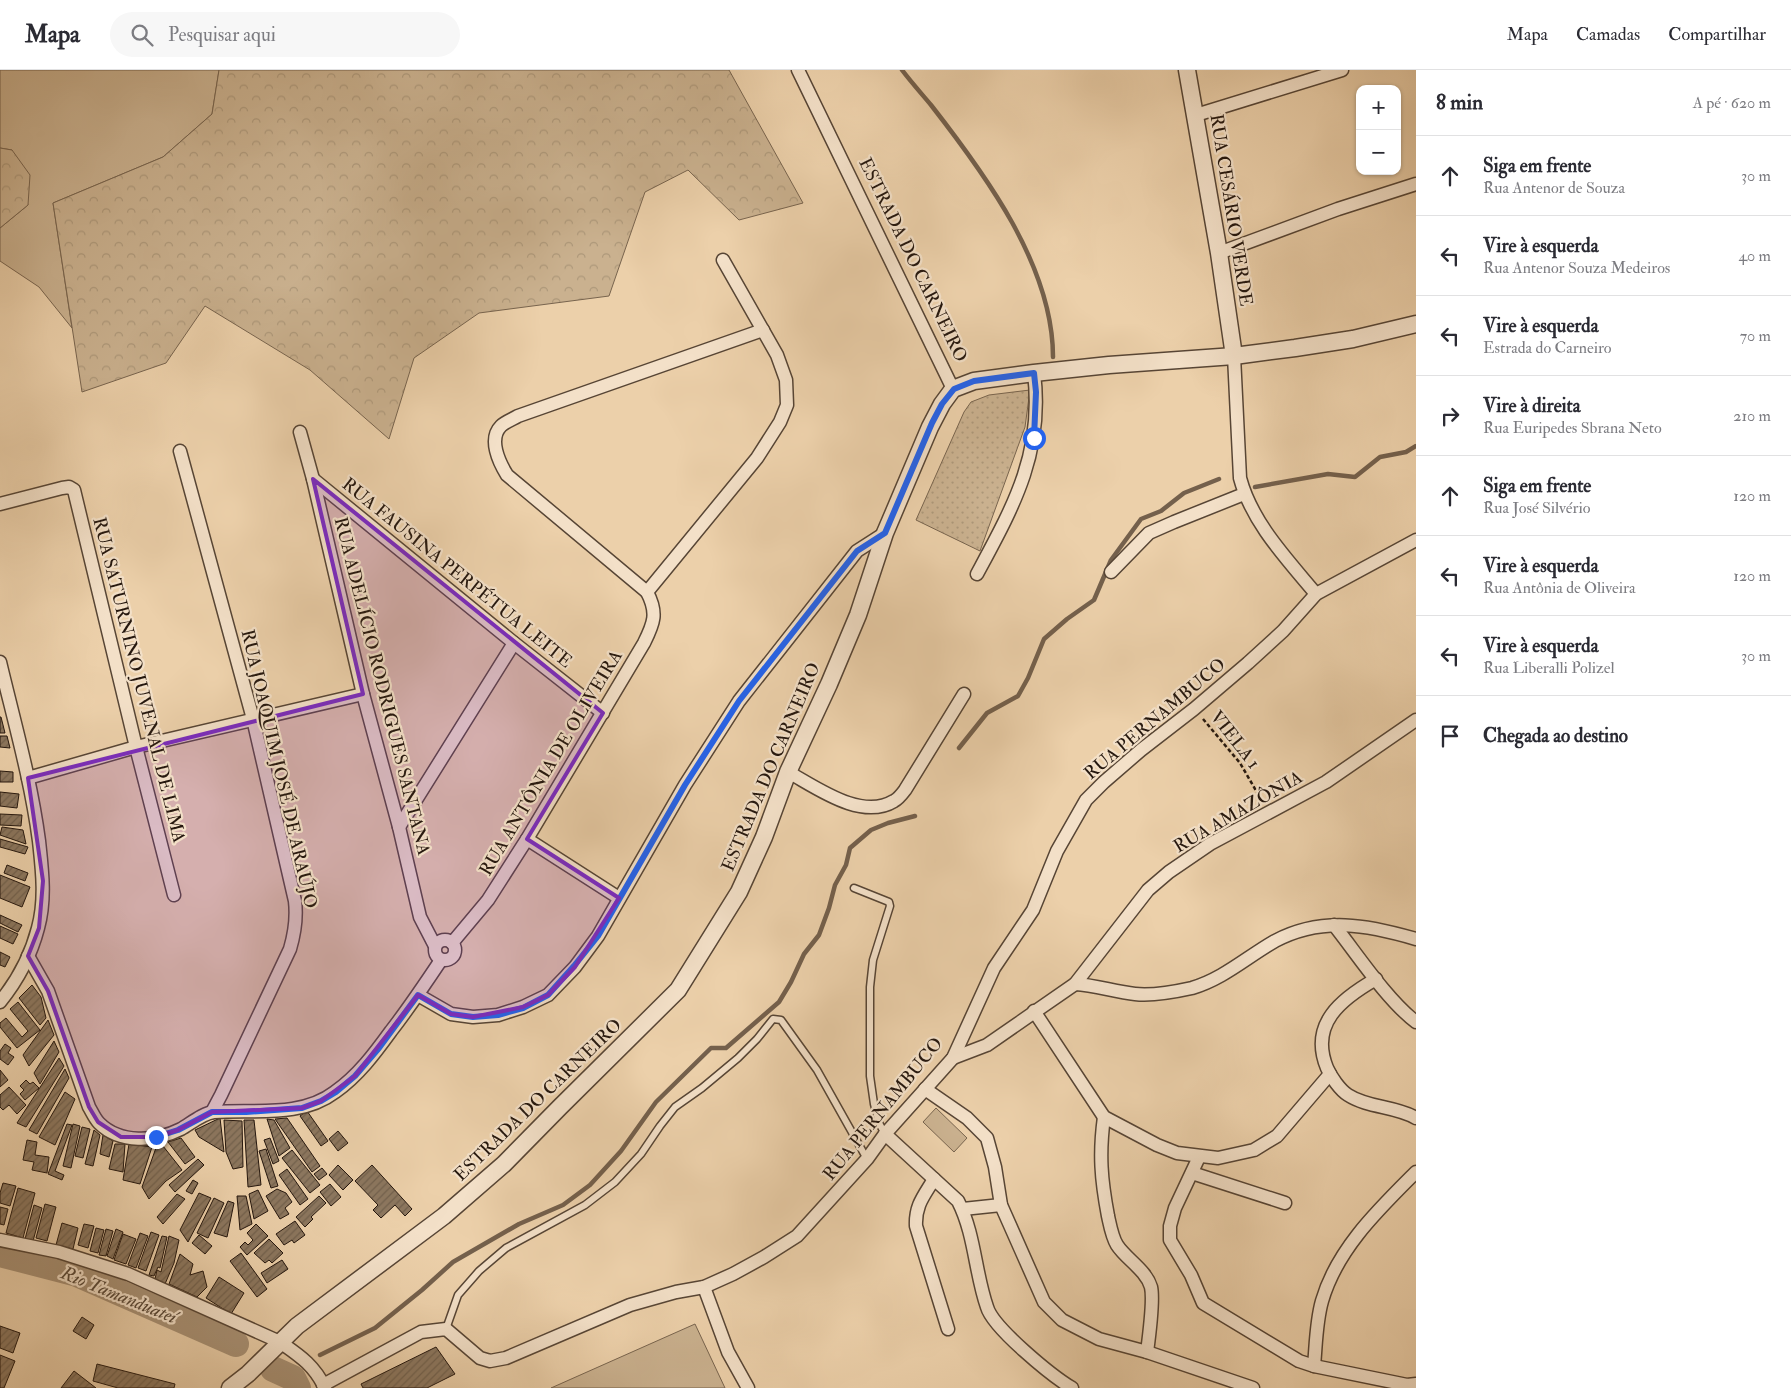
<!DOCTYPE html>
<html lang="pt">
<meta charset="utf-8">
<style>
:root{--surface:#fff;--page:#f7f7f7;--text:#2b2b33;--muted:#7c7c81;--line:#e1e1e2}
body{margin:0;font-family:"IM FELL Double Pica",serif;background:var(--page);color:var(--text)}
.controls{position:absolute;right:15px;top:15px;display:grid;overflow:hidden;border-radius:10px;box-shadow:0 1px 4px #0004}
.controls button{width:45px;height:45px;display:grid;place-items:center;padding:0;border:0;border-bottom:1px solid var(--line);background:var(--surface);color:var(--text);font:25px sans-serif}
.stop{position:absolute;width:15px;height:15px;margin:-11px;border:4px solid #2563eb;border-radius:50%;background:#fff}
.stop.end{background:#2563eb;border-color:#fff;box-shadow:0 1px 5px #0008}
.list{margin:0;padding:0;list-style:none}
h2{display:flex;justify-content:space-between;align-items:center;height:65px;margin:0;padding:0 20px;font-size:21px}
h2 small{font-size:16px;font-weight:400;color:var(--muted)}
.list li{display:grid;grid-template-columns:32px 1fr auto;gap:15px;align-items:center;box-sizing:border-box;height:80px;padding:0 20px;border-top:1px solid var(--line)}
.list b{display:block;font-size:19px;white-space:nowrap}
.list p{margin:0;font-size:16px;white-space:nowrap;color:var(--muted)}
.list em{font-size:16px;font-style:normal;color:var(--muted)}
.icon{flex:none;width:28px;height:28px;fill:none;stroke:currentColor;stroke-width:2;stroke-linecap:round;stroke-linejoin:round}
.map{position:relative;flex:none;width:1416px;height:1318px;overflow:hidden}
header{display:flex;align-items:center;gap:30px;box-sizing:border-box;height:70px;padding:0 25px;background:var(--surface);border-bottom:1px solid var(--line)}
header strong{font-size:24px}
nav{display:flex;gap:28px;margin-inline-start:auto;font-size:18px}
.search{width:350px;height:45px;background:var(--page);display:flex;align-items:center;gap:12px;box-sizing:border-box;padding:0 18px;border-radius:28px;color:var(--muted);font-size:19px}
main{display:flex}
aside{flex:1;background:var(--surface)}
.map>svg:first-child{display:block}
.grass{fill:#cab18f;stroke:#78644e}
.forest{fill:url(#forest-crowns);stroke:#78644e}
.park{fill:url(#park-dots);stroke:#78644e}
.lines{fill:none;stroke-linecap:round;stroke-linejoin:round}
.stream{stroke:#74604c;stroke-width:4.5}
.river{stroke:#a89175;stroke-width:26}
.building{fill:url(#building-hatch);stroke:#25170e}
.service-casing{stroke:#574535;stroke-width:9}
.minor-casing{stroke:#574535;stroke-width:15}
.tertiary-casing{stroke:#574535;stroke-width:19}
.path{stroke:#25170e;stroke-width:2.5;stroke-dasharray:4 2.5;stroke-linecap:butt}
.service{stroke:#f3e0c8;stroke-width:6}
.minor{stroke:#f3e0c8;stroke-width:12}
.tertiary{stroke:#f3e0c8;stroke-width:16}
.route{stroke:#2563eb;stroke-width:6}
.marked{fill:#7b2cbf;fill-opacity:0.2;stroke:#7b2cbf;stroke-width:4;stroke-linejoin:round}
.labels{text-anchor:middle;dominant-baseline:central;stroke-width:4.5;stroke-linejoin:round;paint-order:stroke}
.street-label{font-size:18px;fill:#25170e;stroke:#f3e0c8}
.water-label{font-size:19px;font-style:italic;fill:#594837;stroke:#f3e0c8}
</style>
<header>
<strong>Mapa</strong>
<div class="search"><svg class="icon" aria-label="search" viewBox="0 0 24 24"><circle cx="10" cy="10" r="6"/><path d="M15 15l6 6"/></svg>Pesquisar aqui</div>
<nav><a>Mapa</a><a>Camadas</a><a>Compartilhar</a></nav>
</header>
<main>
<div class="map">
<svg width="1416" height="1318" viewBox="0 0 1416 1318">
<defs>
<pattern id="forest-crowns" width="20" height="18" patternUnits="userSpaceOnUse" patternTransform="scale(1.25)"><rect width="20" height="18" fill="#cab18f"/><path d="M2 6a3 3 0 1 1 6 0M12 15a3 3 0 1 1 6 0" fill="none" stroke="#ad987a"/></pattern>
<pattern id="park-dots" width="8" height="8" patternUnits="userSpaceOnUse" patternTransform="scale(1.25)"><rect width="8" height="8" fill="#cab18f"/><path d="M2 2h.1M6 6h.1" fill="none" stroke="#ad987a" stroke-width="1.8" stroke-linecap="round"/></pattern>
<pattern id="building-hatch" width="6" height="6" patternUnits="userSpaceOnUse" patternTransform="scale(1.25)"><rect width="6" height="6" fill="#8c775f"/><path d="M-1 1l2-2M0 6l6-6M5 7l2-2" fill="none" stroke="#72614d"/></pattern>
</defs>
<rect width="100%" height="100%" fill="#ecd0aa"/>
<filter id="stains"><feTurbulence type="fractalNoise" baseFrequency=".004" numOctaves="4"/><feColorMatrix values="0 0 0 0 .2 0 0 0 0 .09 0 0 0 0 .02 0 0 0 .5 -.17"/></filter>
<radialGradient id="worn" r=".72"><stop offset=".6" stop-color="#630" stop-opacity="0"/><stop offset="1" stop-color="#630" stop-opacity=".3"/></radialGradient>
<g class="grass">
<path d="M0,0H219L212,44L163,87L53,133L72,258L39,217L0,191V158L28,135L12,80L0,78Z"/>
<path d="M936,1038L967,1068L954,1082L923,1052Z"/>
<path d="M695,1254L725,1318H551Z"/>
</g>
<g class="forest">
<path d="M219,0H729L803,133L739,150L688,100L645,122L609,226L479,243L414,288L389,369L310,300L205,236L166,293L82,322L53,133L163,87L212,44Z"/>
<path d="M0,78L12,80L30,105L28,135L0,158Z"/>
</g>
<path class="park" d="M1030,320L1025,357L980,481L916,450L964,342L971,332L989,325Z"/>
<g class="lines">
<g class="stream">
<path d="M902,0C911,12 921,23 931,35C985,104 1053,196 1053,287"/>
<path d="M1255,417L1328,404L1355,407L1380,387L1406,382L1416,376"/>
<path d="M959,678L987,643L1018,626L1028,608L1044,569L1067,549L1094,530L1111,490L1141,449L1161,441L1184,423L1219,409"/>
<path d="M320,1285L375,1258L422,1220L453,1192L519,1154L563,1135L590,1115L621,1081L656,1032L711,978H726L779,932L791,912L804,884L819,865L829,838L835,815L846,795L850,778L871,760L888,753L915,746"/>
</g>
<g class="river">
<path d="M0,1184L77,1204L236,1274"/>
<path d="M273,1299L293,1308L298,1318"/>
</g>
</g>
<g class="building">
<path d="M0,647H1L5,663H0Z"/>
<path d="M0,666H7L10,678L0,677Z"/>
<path d="M0,701L13,702V712H0Z"/>
<path d="M0,722L19,724L17,738L0,736Z"/>
<path d="M0,744L22,745L21,756L0,755Z"/>
<path d="M2,757L23,760L26,774L0,765Z"/>
<path d="M0,769L28,777L25,784L0,777Z"/>
<path d="M7,795L28,803L25,811L4,803Z"/>
<path d="M0,805L30,817L22,837L0,828Z"/>
<path d="M0,845L22,855L18,862L0,853Z"/>
<path d="M0,856L18,864L13,874L0,868Z"/>
<path d="M0,882L10,887L5,897L0,895Z"/>
<path d="M32,915L41,927L46,948L40,955L19,928Z"/>
<path d="M18,932L40,960L17,978L0,957V953L6,948L22,967L28,961L10,939Z"/>
<path d="M48,950L54,965L29,996L23,985Z"/>
<path d="M54,971L59,982L40,1014L34,1003Z"/>
<path d="M5,974L11,978L8,983L14,987L8,995L0,989V981Z"/>
<path d="M59,988L64,996L26,1057L17,1053Z"/>
<path d="M65,999L69,1008L37,1064L29,1060Z"/>
<path d="M0,1000L8,1010L0,1017Z"/>
<path d="M26,1010L30,1014L33,1012L39,1018L25,1030L20,1024L24,1020L20,1016Z"/>
<path d="M9,1017L26,1035L17,1044L9,1035L3,1040L0,1037V1025Z"/>
<path d="M65,1022L75,1029L55,1075L39,1067Z"/>
<path d="M307,1041L328,1071L321,1076L300,1046Z"/>
<path d="M220,1048L224,1082L199,1067L195,1060Z"/>
<path d="M287,1048L320,1096L312,1102L275,1049Z"/>
<path d="M267,1049L274,1050L290,1078L279,1086Z"/>
<path d="M224,1050L242,1051L243,1097L233,1099L226,1082Z"/>
<path d="M244,1050H254L261,1115L248,1117Z"/>
<path d="M67,1054L72,1055L55,1101L64,1105L62,1110L48,1104Z"/>
<path d="M73,1054L80,1056L71,1098L63,1096Z"/>
<path d="M82,1057L90,1059L83,1088L75,1086Z"/>
<path d="M94,1060L100,1065L93,1096L85,1094Z"/>
<path d="M338,1061L348,1073L338,1081L329,1069Z"/>
<path d="M103,1065L113,1071L109,1087L100,1084Z"/>
<path d="M181,1068L195,1087L185,1094L168,1072Z"/>
<path d="M270,1068L279,1091L273,1094L264,1070Z"/>
<path d="M27,1070L37,1072L35,1085L49,1087L47,1103L32,1100L34,1092L23,1090Z"/>
<path d="M115,1074H125L123,1102L109,1099Z"/>
<path d="M129,1074L152,1077L140,1114L123,1110Z"/>
<path d="M157,1075L163,1076L182,1100L166,1111L149,1129L142,1117Z"/>
<path d="M266,1079L278,1116L271,1118L259,1081Z"/>
<path d="M292,1080L320,1115L310,1123L282,1088Z"/>
<path d="M198,1089L204,1095L175,1122L169,1115Z"/>
<path d="M338,1095L353,1110L343,1120L329,1105Z"/>
<path d="M372,1095L412,1139L405,1146L395,1135L381,1148L373,1140L378,1135L355,1111Z"/>
<path d="M322,1098L327,1104L319,1110L314,1104Z"/>
<path d="M287,1099L308,1129L300,1135L279,1105Z"/>
<path d="M193,1110L198,1113L192,1124L186,1121Z"/>
<path d="M3,1113L16,1116L10,1136L0,1133V1123Z"/>
<path d="M330,1114L341,1127L331,1136L320,1122Z"/>
<path d="M18,1118L35,1123L23,1168L6,1163Z"/>
<path d="M277,1119L286,1123L292,1132L285,1138L289,1144L280,1149L266,1126Z"/>
<path d="M258,1120L268,1141L254,1149L249,1124Z"/>
<path d="M199,1123L211,1128L188,1172L180,1160Z"/>
<path d="M177,1124L185,1129L163,1154L157,1147Z"/>
<path d="M237,1126H246L252,1154L240,1160Z"/>
<path d="M319,1126L326,1133L311,1147L313,1149L305,1157L296,1147Z"/>
<path d="M214,1128L224,1133L208,1168L197,1163Z"/>
<path d="M228,1131L234,1133L227,1167L214,1163Z"/>
<path d="M45,1134L56,1137L47,1171L36,1168Z"/>
<path d="M34,1135L42,1138L33,1171L25,1169Z"/>
<path d="M0,1137L8,1139L4,1155L0,1154Z"/>
<path d="M295,1151L305,1165L294,1173L292,1170L284,1175L276,1164Z"/>
<path d="M62,1153L78,1158L73,1179L56,1175Z"/>
<path d="M84,1154L94,1156L88,1178L78,1175Z"/>
<path d="M256,1154L268,1166L247,1185L240,1177L245,1172L248,1175L253,1170L247,1163Z"/>
<path d="M96,1158L104,1160L98,1183L90,1181Z"/>
<path d="M106,1159L113,1161L106,1186L99,1185Z"/>
<path d="M116,1159L123,1162L113,1189L107,1186Z"/>
<path d="M151,1162L159,1165L146,1201L138,1198Z"/>
<path d="M140,1163L148,1166L136,1198L128,1195Z"/>
<path d="M123,1164L136,1169L126,1194L114,1190Z"/>
<path d="M199,1165L212,1176L205,1184L192,1173Z"/>
<path d="M162,1166L167,1167L160,1198L158,1197L154,1206L149,1205Z"/>
<path d="M169,1166L179,1170L174,1193L165,1214L155,1209L157,1200L161,1202Z"/>
<path d="M269,1169L283,1183L272,1193L269,1190L265,1193L254,1183Z"/>
<path d="M241,1183L267,1219L257,1227L230,1191Z"/>
<path d="M180,1184L193,1194L190,1205L203,1201L207,1217L197,1227L169,1214Z"/>
<path d="M282,1190L288,1199L267,1213L261,1203Z"/>
<path d="M219,1207L244,1223L231,1244L206,1228Z"/>
<path d="M82,1247L94,1255L86,1269L73,1261Z"/>
<path d="M0,1256L20,1263L13,1283L0,1278Z"/>
<path d="M436,1277L455,1304L427,1318H363L361,1314Z"/>
<path d="M0,1285L15,1291L4,1318H0Z"/>
<path d="M97,1294L175,1314L174,1318H118L93,1311Z"/>
<path d="M74,1301L96,1318H61Z"/>
</g>
<g class="lines">
<g class="service-casing">
<g id="service">
<path d="M854,818L889,832L890,836L873,890L870,917V1006L874,1034L879,1053L885,1064"/>
<path d="M446,1259L458,1225L479,1201L506,1178L585,1135L615,1112L641,1084L660,1056L675,1037L702,1018L738,988L757,969L773,949L781,950L817,1000L867,1089"/>
</g>
</g>
<g class="minor-casing">
<g id="minor">
<path d="M798,0L953,319"/>
<path d="M1196,45L1342,0"/>
<path d="M1219,183L1338,139L1416,114"/>
<path d="M1234,286L1240,408C1252,453 1287,489 1316,524"/>
<path d="M300,362L313,409L363,624L399,757L420,847L435,876"/>
<path d="M180,381L253,649L295,831C297,848 295,862 290,879L221,1025L212,1042"/>
<path d="M313,409L514,573L603,643"/>
<path d="M0,434L62,418L69,417L74,420L136,677L174,825"/>
<path d="M1111,502L1149,463L1174,452L1244,424"/>
<path d="M977,504C1013,437 1044,383 1034,303"/>
<path d="M647,522L757,388L780,352L787,335L786,310L777,285L723,190"/>
<path d="M0,592C14,651 31,710 39,771C42,799 46,829 38,858C31,885 17,911 0,932"/>
<path d="M788,702C816,717 861,751 894,731C898,729 902,724 905,720L964,624"/>
<path d="M28,708L136,677L363,624"/>
<path d="M399,757L514,573"/>
<path d="M527,769L619,828"/>
<path d="M1334,855C1357,884 1387,930 1416,952"/>
<circle cx="445" cy="880" r="10"/>
<path d="M452,873L488,830L527,769L644,573C654,553 658,543 647,522L507,405C499,392 488,369 501,356C505,352 513,349 518,346L763,260"/>
<path d="M28,886L48,921L89,1037C92,1042 95,1049 99,1053C120,1074 155,1072 181,1059C190,1054 203,1043 214,1042C254,1039 301,1048 335,1022C358,1006 375,983 391,961C409,938 425,914 441,890"/>
<path d="M1376,909C1341,929 1309,954 1327,998C1331,1007 1340,1020 1348,1025C1368,1038 1396,1036 1416,1048"/>
<path d="M1075,914C1095,915 1115,922 1135,924C1153,926 1174,922 1192,918C1223,909 1247,887 1275,871C1322,846 1368,855 1416,869"/>
<path d="M418,925L451,944L473,947L498,945L523,937L548,925L575,897L598,866L685,715L739,631L857,481L885,463"/>
<path d="M1034,941L1104,1047L1157,1075L1177,1083L1218,1088L1254,1080L1277,1066L1330,1004"/>
<path d="M953,988L987,975L1075,914L1148,820L1169,802L1210,774L1326,712L1416,650"/>
<path d="M925,1019L967,1048L987,1068L995,1097L1001,1135L1044,1232L1062,1250L1099,1269L1147,1282L1253,1318"/>
<path d="M1104,1047C1099,1084 1101,1109 1108,1146C1110,1155 1112,1167 1117,1175C1126,1189 1146,1200 1151,1217C1154,1230 1149,1267 1147,1282"/>
<path d="M885,1064L958,1131C975,1164 975,1203 987,1237C993,1258 1052,1306 1072,1318"/>
<path d="M1199,1087L1175,1138L1170,1156V1170L1191,1205L1203,1233L1299,1291L1314,1296L1407,1315L1416,1314"/>
<path d="M1192,1103L1285,1133"/>
<path d="M934,1109C924,1126 915,1135 916,1156L948,1259"/>
<path d="M963,1139L1001,1135"/>
<path d="M0,1170L59,1182L128,1204L280,1272C300,1286 314,1295 325,1318"/>
<path d="M704,1217L728,1282L748,1318"/>
<path d="M1314,1296C1316,1275 1316,1252 1322,1231C1337,1179 1378,1140 1416,1102"/>
<path d="M323,1315L421,1262L446,1259L480,1288L490,1291L506,1288L630,1235L676,1222L704,1217L733,1204L764,1187L797,1166L867,1089L885,1064L953,988L994,898L1033,840L1057,781L1086,730L1104,712L1141,680L1194,639L1248,593L1283,561L1316,524L1416,470"/>
</g>
</g>
<g class="tertiary-casing">
<g id="tertiary">
<path d="M1187,0L1219,183L1234,286"/>
<path d="M230,1318L248,1304L297,1256L444,1146L504,1094L560,1037L678,920L739,822L764,767L788,702L829,614L858,545L885,463L930,357L942,334L953,319L974,311L1034,303L1109,295L1234,286L1295,278L1353,269L1416,254"/>
</g>
</g>
<path class="path" d="M1203,649L1240,693L1262,731"/>
<use href="#service" class="service"/>
<use href="#minor" class="minor"/>
<use href="#tertiary" class="tertiary"/>
</g>
<g class="lines">
<path class="route" d="M156,1067L178,1060L212,1042H246L302,1038L321,1031L336,1022L355,1006L379,978L418,925L451,944L473,947L498,945L523,938L548,925L574,896L598,866L685,715L739,631L857,481L885,463L932,353L942,334L954,319L974,311L1034,303L1036,322L1034,368"/>
</g>
<path class="marked" d="M313,409L603,643L527,769L619,828L575,897L548,925L523,937L473,947L451,944L418,925L355,1006L321,1031L302,1038L212,1042L178,1060L156,1067H121L98,1052L89,1037L48,921L28,886L39,858L43,811L28,708L363,624Z"/>
<g class="labels">
<g class="street-label">
<text transform="translate(1231 140) rotate(81)">RUA CESÁRIO VERDE</text>
<text transform="translate(913 190) rotate(64)">ESTRADA DO CARNEIRO</text>
<text transform="translate(457 503) rotate(39)">RUA FAUSINA PERPÉTUA LEITE</text>
<text transform="translate(139 610) rotate(76)">RUA SATURNINO JUVENAL DE LIMA</text>
<text transform="translate(382 616) rotate(76)">RUA ADELÍCIO RODRIGUES SANTANA</text>
<text transform="translate(1155 649) rotate(-40)">RUA PERNAMBUCO</text>
<text transform="translate(1235 670) rotate(52)">VIELA 1</text>
<text transform="translate(551 693) rotate(-59)">RUA ANTÔNIA DE OLIVEIRA</text>
<text transform="translate(771 697) rotate(-67)">ESTRADA DO CARNEIRO</text>
<text transform="translate(279 699) rotate(77)">RUA JOAQUIM JOSÉ DE ARAÚJO</text>
<text transform="translate(1238 742) rotate(-30)">RUA AMAZÔNIA</text>
<text transform="translate(538 1030) rotate(-44)">ESTRADA DO CARNEIRO</text>
<text transform="translate(883 1039) rotate(-51)">RUA PERNAMBUCO</text>
</g>
<g class="water-label">
<text transform="translate(119 1225) rotate(22)">Rio Tamanduateí</text>
</g>
</g>
<rect width="100%" height="100%" filter="url(#stains)"/>
<rect width="100%" height="100%" fill="url(#worn)"/>
</svg>
<div class="controls">
<button>+</button>
<button>−</button>
</div>
<div class="stop" style="left:1034px;top:368px"></div>
<div class="stop end" style="left:156px;top:1067px"></div>
</div>
<aside>
<h2>8 min<small>A pé · 620 m</small></h2>
<ul class="list">
<li><svg class="icon" aria-label="ahead" viewBox="0 0 24 24"><path d="M12 20V5M6 11l6-6 6 6"/></svg><div><b>Siga em frente</b><p>Rua Antenor de Souza</p></div><em>30 m</em></li>
<li><svg class="icon" aria-label="left" viewBox="0 0 24 24"><path d="M17 20v-9H6M10 6l-5 5 5 5"/></svg><div><b>Vire à esquerda</b><p>Rua Antenor Souza Medeiros</p></div><em>40 m</em></li>
<li><svg class="icon" aria-label="left" viewBox="0 0 24 24"><path d="M17 20v-9H6M10 6l-5 5 5 5"/></svg><div><b>Vire à esquerda</b><p>Estrada do Carneiro</p></div><em>70 m</em></li>
<li><svg class="icon" aria-label="right" viewBox="0 0 24 24"><path d="M7 20v-9h11M14 6l5 5-5 5"/></svg><div><b>Vire à direita</b><p>Rua Euripedes Sbrana Neto</p></div><em>210 m</em></li>
<li><svg class="icon" aria-label="ahead" viewBox="0 0 24 24"><path d="M12 20V5M6 11l6-6 6 6"/></svg><div><b>Siga em frente</b><p>Rua José Silvério</p></div><em>120 m</em></li>
<li><svg class="icon" aria-label="left" viewBox="0 0 24 24"><path d="M17 20v-9H6M10 6l-5 5 5 5"/></svg><div><b>Vire à esquerda</b><p>Rua Antônia de Oliveira</p></div><em>120 m</em></li>
<li><svg class="icon" aria-label="left" viewBox="0 0 24 24"><path d="M17 20v-9H6M10 6l-5 5 5 5"/></svg><div><b>Vire à esquerda</b><p>Rua Liberalli Polizel</p></div><em>30 m</em></li>
<li><svg class="icon" aria-label="arrive" viewBox="0 0 24 24"><path d="M6 21V4h12l-3 4 3 4H6"/></svg><div><b>Chegada ao destino</b></div></li>
</ul>
</aside>
</main>
